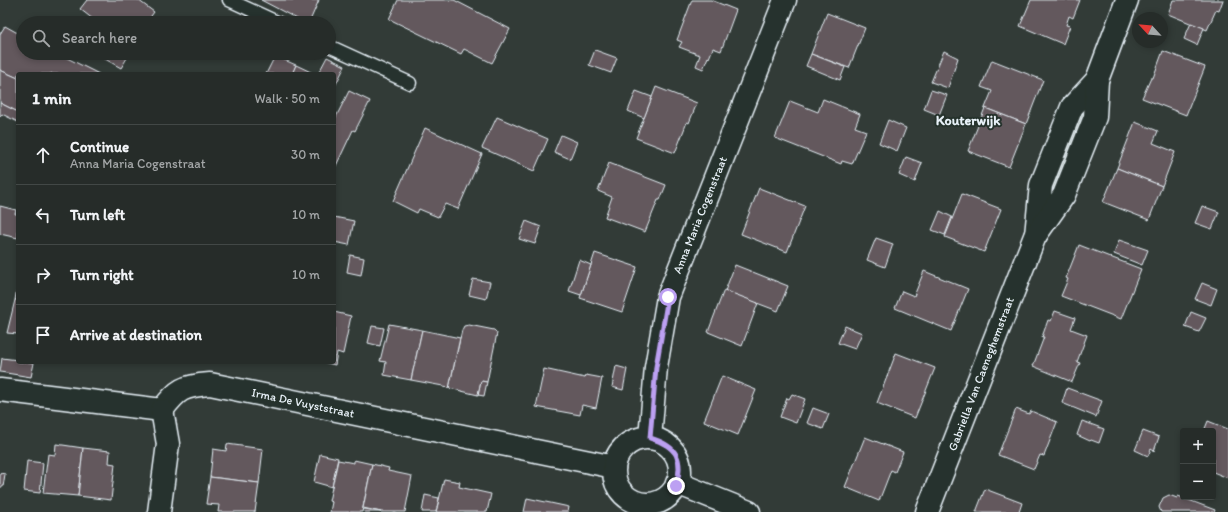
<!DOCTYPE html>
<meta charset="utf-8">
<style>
:root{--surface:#262c29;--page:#2e3431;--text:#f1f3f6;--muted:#a4a7a8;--line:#424846}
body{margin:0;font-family:Itim,sans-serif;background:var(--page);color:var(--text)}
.controls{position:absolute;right:12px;bottom:12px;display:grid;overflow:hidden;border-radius:4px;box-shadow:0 2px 6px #0003}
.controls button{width:36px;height:36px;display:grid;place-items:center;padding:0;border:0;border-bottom:1px solid var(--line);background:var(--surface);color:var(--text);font:20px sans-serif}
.compass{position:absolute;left:1132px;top:12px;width:36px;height:36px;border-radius:50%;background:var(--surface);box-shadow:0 2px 6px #0003;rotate:296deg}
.stop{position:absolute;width:12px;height:12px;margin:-9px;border:3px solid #bca0f2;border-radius:50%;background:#fff}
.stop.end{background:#bca0f2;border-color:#fff;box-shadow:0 1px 4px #0008}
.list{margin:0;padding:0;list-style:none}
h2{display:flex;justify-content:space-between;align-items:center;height:52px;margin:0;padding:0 16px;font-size:17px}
h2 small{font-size:13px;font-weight:400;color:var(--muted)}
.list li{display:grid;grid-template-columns:26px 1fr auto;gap:12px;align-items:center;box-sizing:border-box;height:60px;padding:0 16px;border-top:1px solid var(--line)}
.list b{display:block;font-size:15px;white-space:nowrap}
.list p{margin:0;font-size:13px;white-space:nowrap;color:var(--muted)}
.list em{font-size:13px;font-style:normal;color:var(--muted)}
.icon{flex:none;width:22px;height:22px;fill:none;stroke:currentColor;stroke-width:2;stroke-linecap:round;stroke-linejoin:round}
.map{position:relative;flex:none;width:1228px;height:512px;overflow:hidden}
.search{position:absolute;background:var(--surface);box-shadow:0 2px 6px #0003;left:16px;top:16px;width:320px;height:44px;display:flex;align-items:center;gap:10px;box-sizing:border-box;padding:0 14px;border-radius:22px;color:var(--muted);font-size:15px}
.panel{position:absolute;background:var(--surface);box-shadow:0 2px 6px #0003;left:16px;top:72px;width:320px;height:292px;border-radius:4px}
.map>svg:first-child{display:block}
.green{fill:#5a6d51;stroke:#a1afa4}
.building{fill:#64595d;stroke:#e8f1f8}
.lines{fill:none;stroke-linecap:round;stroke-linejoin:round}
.service-casing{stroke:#e8f1f8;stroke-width:15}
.minor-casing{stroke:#e8f1f8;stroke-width:25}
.service{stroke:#26332d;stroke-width:12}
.minor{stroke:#26332d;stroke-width:22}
.route{stroke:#bca0f2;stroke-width:5}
.labels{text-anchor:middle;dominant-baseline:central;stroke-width:4;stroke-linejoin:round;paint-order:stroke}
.street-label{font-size:12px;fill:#e8f1f8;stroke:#26332d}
.quarter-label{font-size:14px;font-weight:bold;fill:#e8f1f8;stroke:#26332d}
</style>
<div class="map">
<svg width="1228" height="512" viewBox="0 0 1228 512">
<rect width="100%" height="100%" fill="#323b37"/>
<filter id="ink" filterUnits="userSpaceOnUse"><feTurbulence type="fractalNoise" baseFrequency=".025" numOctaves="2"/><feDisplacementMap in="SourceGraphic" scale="8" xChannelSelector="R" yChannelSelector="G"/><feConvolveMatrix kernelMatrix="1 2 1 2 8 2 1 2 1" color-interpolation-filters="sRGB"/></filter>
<g filter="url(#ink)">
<path class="green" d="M1082,111L1087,114L1055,189L1051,187Z"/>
<g class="building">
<path d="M87,0H138L154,12L146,23H98L80,9Z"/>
<path d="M261,0H319L309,23H305Z"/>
<path d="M398,0H454L510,29L492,63L464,49L461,54L389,19Z"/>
<path d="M692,0H711L736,10L721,51L713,48L709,58L708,57L703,69L696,66L700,55L679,47L682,42L677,40Z"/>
<path d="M1031,0H1080L1073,18L1069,16L1066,25L1070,26L1063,44L1020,26Z"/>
<path d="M1173,0H1223L1219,11L1216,10L1207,30L1168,14Z"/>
<path d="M827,13L865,28L849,68L811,54Z"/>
<path d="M1191,23L1204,28L1197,45L1184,39Z"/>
<path d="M5,26L23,36V53H57L99,74H53L51,73L50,74H18V78L0,70V34Z"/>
<path d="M595,50L617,58L611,73L589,65Z"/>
<path d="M944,51L958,58L948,88L931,82Z"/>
<path d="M1163,51L1205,67L1186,115L1142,98L1151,78H1153Z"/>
<path d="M108,53H118L127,58L121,68L105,59Z"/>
<path d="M811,54L845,67L840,80L806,66Z"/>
<path d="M275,56L296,65L292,74H266Z"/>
<path d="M327,57L345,66L335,86H334V74H318Z"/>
<path d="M992,60L1043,80L1026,124L985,108L992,91L981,87Z"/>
<path d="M296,65L315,74H292Z"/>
<path d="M0,70L18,78V112L0,103Z"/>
<path d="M656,87L697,103L689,123L687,122L675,153L636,138Z"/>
<path d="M931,90L947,95L939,115L924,109Z"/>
<path d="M349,91L370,101L355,131L353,130L334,170V121Z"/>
<path d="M636,91L652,97L644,118L628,111Z"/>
<path d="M823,99L860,114L855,127L866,131L852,164L842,161L841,164L775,138L790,101L818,112Z"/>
<path d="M0,103L18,112V122L2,114L0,117Z"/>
<path d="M985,108L1026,124L1009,167L968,151Z"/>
<path d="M497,117L548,139L534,171L482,148Z"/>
<path d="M888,120L906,128L897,151L879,143Z"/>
<path d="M1135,122L1158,131L1153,143L1175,152L1162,186L1117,168Z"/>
<path d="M425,128L482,154L458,209L445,204L438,217L419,209L417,213L393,201Z"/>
<path d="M561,135L577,142L570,159L554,152Z"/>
<path d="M906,157L922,163L915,182L899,175Z"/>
<path d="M609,163L666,185L660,200H658L645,232L605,217L612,197L598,191Z"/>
<path d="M1117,168L1162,186L1149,220L1103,202Z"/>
<path d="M759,188L805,206L787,252L741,234Z"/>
<path d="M962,194L1001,209L984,252L945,237Z"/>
<path d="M0,206L16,210L15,214H18V238L0,234Z"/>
<path d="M1202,206L1219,212L1212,229L1195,223Z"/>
<path d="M940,211L952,217L945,235L932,230Z"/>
<path d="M334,217L354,221L349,245L334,242Z"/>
<path d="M526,221L541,227L535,244L519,239Z"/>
<path d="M876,238L893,244L885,267L867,260Z"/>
<path d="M1119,240L1148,250L1142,265L1114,254Z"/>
<path d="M1079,245L1141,269L1121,319L1061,296L1068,279L1066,278Z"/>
<path d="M595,253L637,267L622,312L580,298Z"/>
<path d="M350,255L364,258L361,275L347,272Z"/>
<path d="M579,260L591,265L581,295L569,291Z"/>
<path d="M735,265L788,286L778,311L725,291Z"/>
<path d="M924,271L968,289L951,331L895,308L902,291L914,296Z"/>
<path d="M473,279L490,282L486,299L469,295Z"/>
<path d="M1202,283L1217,289L1211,305L1195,299Z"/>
<path d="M17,288H18V300H15Z"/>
<path d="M724,290L758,303L742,346L708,332Z"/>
<path d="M15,300H18V334L7,333Z"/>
<path d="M1055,311L1075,318L1071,329L1087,335L1077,362L1080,363L1072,382L1033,366L1044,337H1042L1048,320L1051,321Z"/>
<path d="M334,312L351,316L343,354L337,352L335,365L323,362H334Z"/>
<path d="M1191,312L1206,318L1199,332L1185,327Z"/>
<path d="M389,324L422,330L411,380L384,375L386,362L380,361Z"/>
<path d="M469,325L494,330L497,333L487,382L481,381L478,395L449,388L462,330L464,326Z"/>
<path d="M372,326L384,328L380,346L368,343Z"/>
<path d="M845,326L862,333L855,349L838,343Z"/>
<path d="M422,330L460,338L449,388L443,387V386L411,380Z"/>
<path d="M896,353L935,368L915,418L877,403Z"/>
<path d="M2,358L18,360V362L34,363L31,377L0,372Z"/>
<path d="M616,366L627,369L623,390L612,387Z"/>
<path d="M544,369L585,378L586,375L602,378L596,408L582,405L580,415L536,407Z"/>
<path d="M722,376L756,390L738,435L704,421Z"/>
<path d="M481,381L487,382L484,396L478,395Z"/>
<path d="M1067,388L1102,401L1096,417L1062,403Z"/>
<path d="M792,394L805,399L796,423L780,417L787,398L789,399Z"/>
<path d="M813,408L829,414L823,429L807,423Z"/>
<path d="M1016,409L1029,414L1031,411L1057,422L1044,456L1040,455L1034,469L998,455Z"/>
<path d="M1082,421L1104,429L1099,443L1091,440L1090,441L1077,435Z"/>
<path d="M1208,421L1228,429V478L1213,472V431H1204Z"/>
<path d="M1143,431L1159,437L1154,451L1151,449L1148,456L1135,450Z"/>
<path d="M865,437L903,452L895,472L891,470L879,501L845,487Z"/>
<path d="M56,444L83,448L78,496L43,493L48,454L55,455Z"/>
<path d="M227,444L263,449L259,483L210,477L213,449L226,451Z"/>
<path d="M83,448L110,451L109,463L115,464L111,500L78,496Z"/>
<path d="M320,454L338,458L332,487L314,482Z"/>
<path d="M338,460L354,463V460L372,464L362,512H330L332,502L329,501Z"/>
<path d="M27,461L43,463L40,493L24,491Z"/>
<path d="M372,464L389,468L388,471L412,476L405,512H381L363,508Z"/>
<path d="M0,473L5,474L3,487H0Z"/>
<path d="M210,477L259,483L255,512H218L219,505L206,504Z"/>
<path d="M444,479L460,482L459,487L491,494L487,512H436Z"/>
<path d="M985,489L1022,503L1019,512H976Z"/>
<path d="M425,495L439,498L436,512H422Z"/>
<path d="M1169,495L1177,498L1178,496L1215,510L1214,512H1161L1159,507L1163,498Z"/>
<path d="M527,498L569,507L568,512H524Z"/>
<path d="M365,509L381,512H364Z"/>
</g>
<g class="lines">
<g class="service-casing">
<g id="service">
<path d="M229,0L279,23"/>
<path d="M329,46L410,83"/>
</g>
</g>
<g class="minor-casing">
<g id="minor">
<path d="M1036,235L1041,185L1072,107L1097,80"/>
<path d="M0,390L162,410C178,389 183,386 210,384L614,467"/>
<path d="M650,438L656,367L668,297L785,0"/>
<circle cx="647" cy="471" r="33"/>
<path d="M677,483L749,512"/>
<path d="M159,512L168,444L162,410"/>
<path d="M927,512L1035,236L1064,195L1095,117L1097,80L1127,0"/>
</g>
</g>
<use href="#service" class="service"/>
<use href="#minor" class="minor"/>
</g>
</g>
<g class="lines" filter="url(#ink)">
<path class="route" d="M668,297L656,367L650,438C677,446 684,459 676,486"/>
</g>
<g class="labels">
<g class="street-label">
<text transform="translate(700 215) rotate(-68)">Anna Maria Cogenstraat</text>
<text transform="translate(981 374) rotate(-69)">Gabriella Van Caeneghemstraat</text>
<text transform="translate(303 403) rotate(12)">Irma De Vuyststraat</text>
</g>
<g class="quarter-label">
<text x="968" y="120">Kouterwijk</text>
</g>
</g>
</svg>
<div class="controls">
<button>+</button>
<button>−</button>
</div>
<svg class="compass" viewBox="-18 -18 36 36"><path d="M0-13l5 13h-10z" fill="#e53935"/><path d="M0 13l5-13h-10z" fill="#a4a7a8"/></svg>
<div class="stop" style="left:668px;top:297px"></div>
<div class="stop end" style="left:676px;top:486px"></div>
<div class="search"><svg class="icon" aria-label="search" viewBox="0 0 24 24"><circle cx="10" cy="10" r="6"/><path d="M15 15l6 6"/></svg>Search here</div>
<section class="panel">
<h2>1 min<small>Walk · 50 m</small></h2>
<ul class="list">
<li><svg class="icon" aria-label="ahead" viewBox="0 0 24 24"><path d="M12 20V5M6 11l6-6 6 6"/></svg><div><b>Continue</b><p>Anna Maria Cogenstraat</p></div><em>30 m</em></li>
<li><svg class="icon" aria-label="left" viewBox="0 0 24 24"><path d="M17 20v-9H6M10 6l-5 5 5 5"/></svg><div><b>Turn left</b></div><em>10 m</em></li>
<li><svg class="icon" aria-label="right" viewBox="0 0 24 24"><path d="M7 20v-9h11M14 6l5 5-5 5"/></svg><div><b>Turn right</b></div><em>10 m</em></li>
<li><svg class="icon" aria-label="arrive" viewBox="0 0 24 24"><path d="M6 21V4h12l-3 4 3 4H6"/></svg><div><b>Arrive at destination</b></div></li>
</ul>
</section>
</div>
